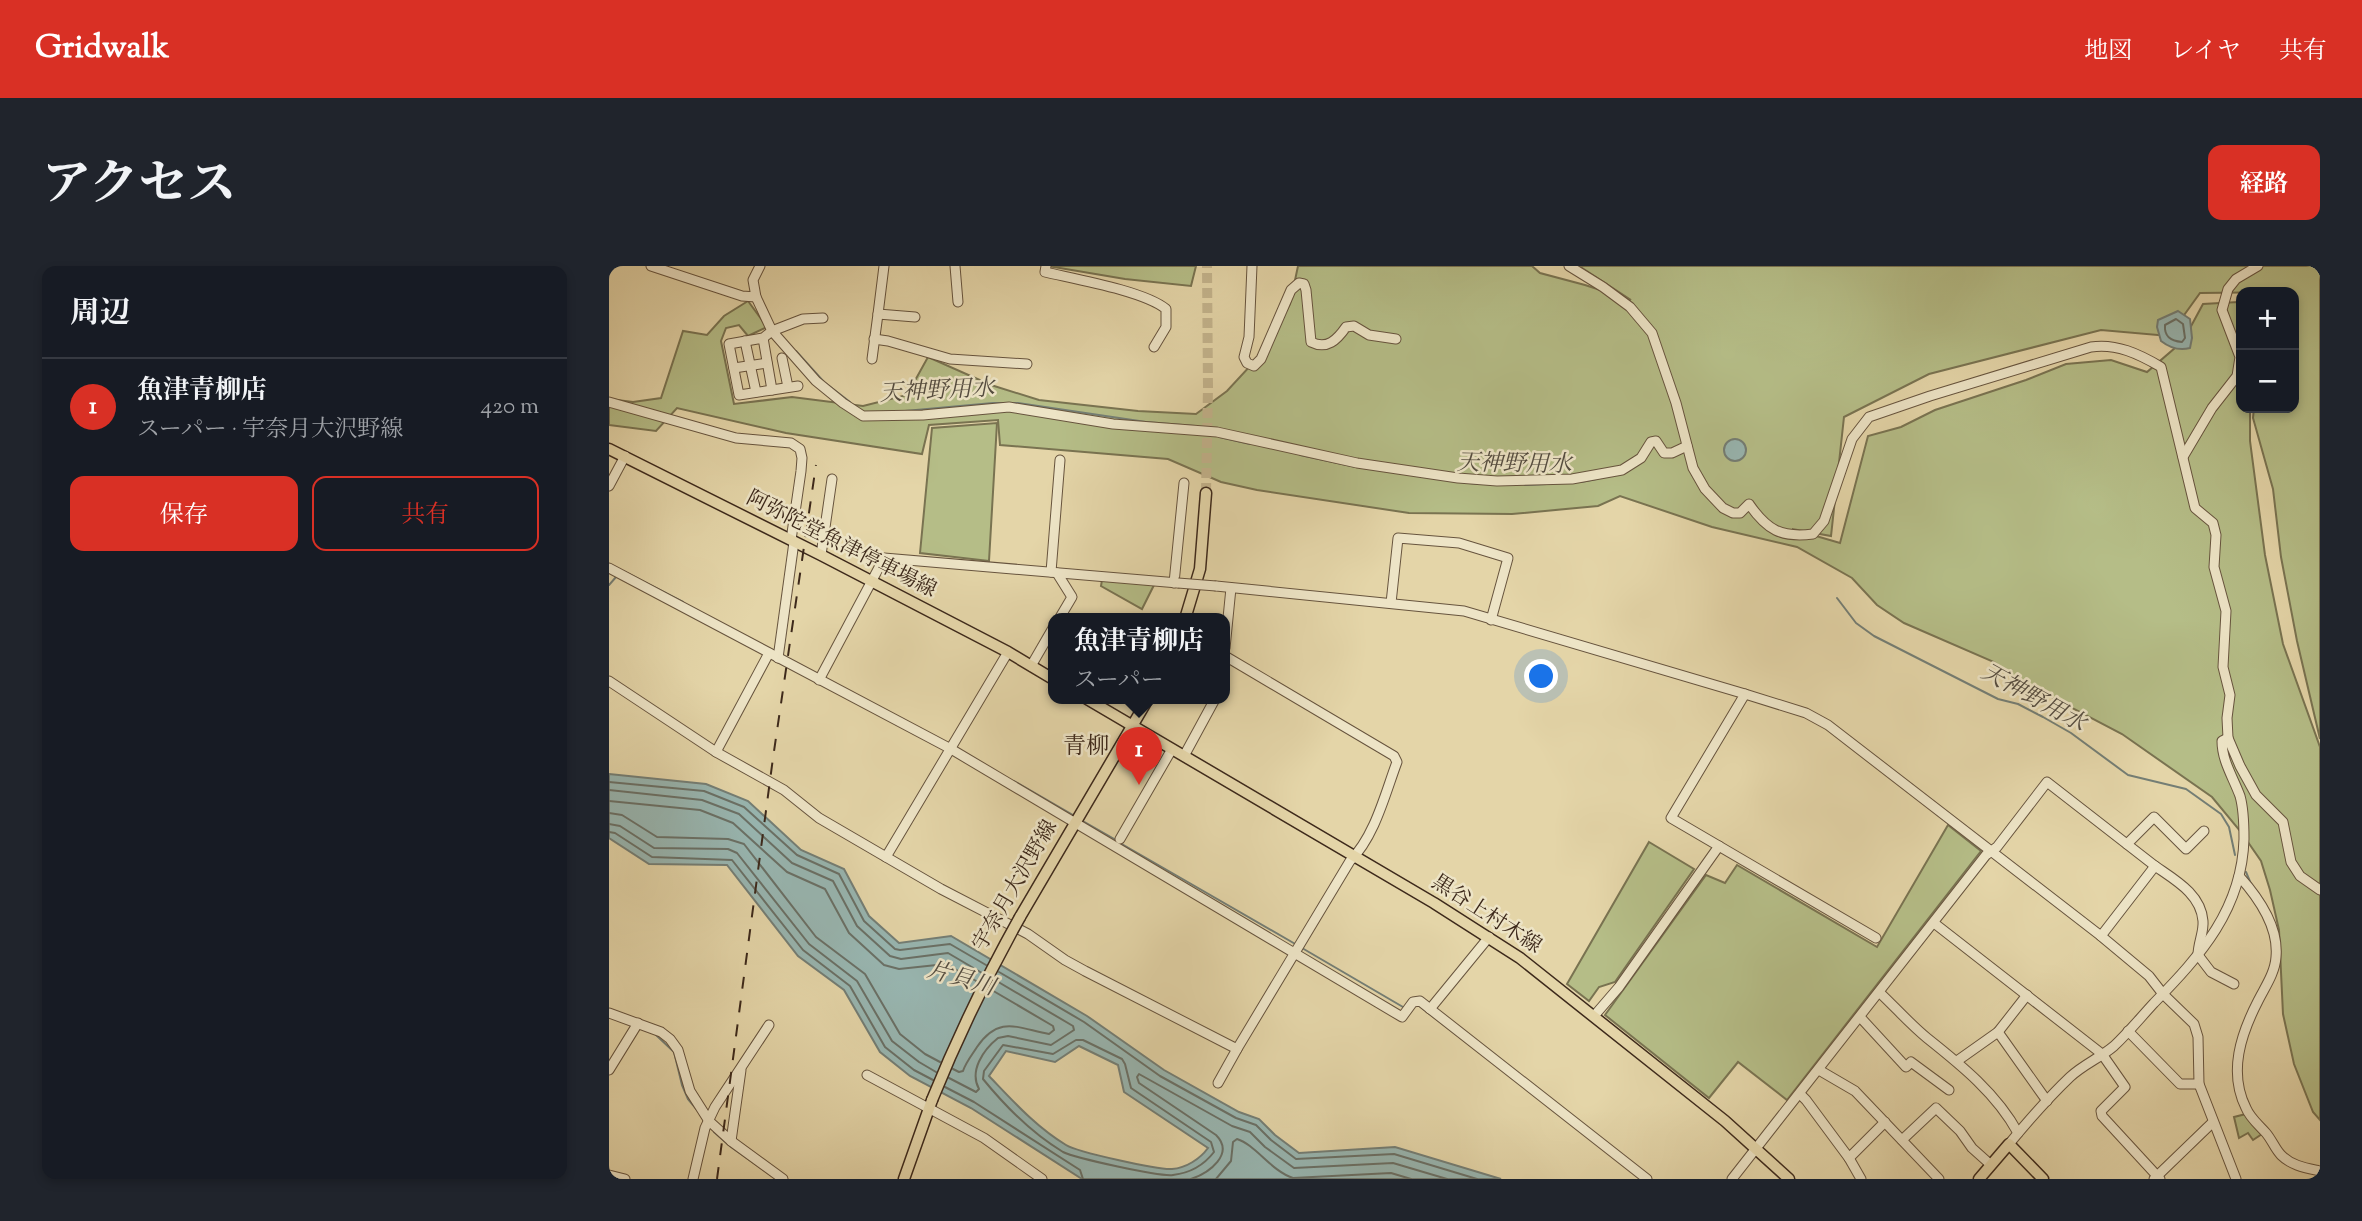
<!DOCTYPE html>
<html lang="ja">
<meta charset="utf-8">
<style>
:root{--surface:#171b24;--page:#20242c;--text:#f1f3f6;--muted:#9ea1a6;--line:#363941;--accent:#d93025}
body{margin:0;font-family:"Sorts Mill Goudy","Noto Serif JP",serif;background:var(--page);color:var(--text)}
.controls{position:absolute;right:21px;top:21px;display:grid;overflow:hidden;border-radius:14px;box-shadow:0 4px 10px #0003}
.controls button{width:63px;height:63px;display:grid;place-items:center;padding:0;border:0;border-bottom:2px solid var(--line);background:var(--surface);color:var(--text);font:35px sans-serif}
.you{position:absolute;left:933px;top:411px;width:24px;height:24px;margin:-18px;border:5px solid #fff;border-radius:50%;background:#1a73e8;box-shadow:0 0 0 10px #1a73e833}
.badge{display:grid;place-items:center;width:46px;height:46px;border-radius:50%;background:var(--accent);color:#fff;font-size:23px;font-weight:700}
.pin{position:absolute;translate:-50% -58px;filter:drop-shadow(0 2px 4px #0008)}
.pin::after{content:'';position:absolute;top:37px;width:24px;height:21px;background:inherit;clip-path:polygon(0 0,100% 0,50% 100%)}
.popup{position:absolute;left:439px;top:347px;width:182px;height:91px;box-sizing:border-box;display:grid;place-content:center;border-radius:14px;background:var(--surface);filter:drop-shadow(0 2px 5px #0005);font-size:23px;white-space:nowrap;color:var(--muted)}
.popup b{font-size:26px;color:var(--text)}
.popup::after{content:'';position:absolute;left:50%;top:100%;margin-left:-14px;border:14px solid transparent;border-top-color:var(--surface)}
.list{margin:0;padding:0;list-style:none}
h2{display:flex;justify-content:space-between;align-items:center;height:91px;margin:0;padding:0 28px;font-size:30px}
h2 small{font-size:23px;font-weight:400;color:var(--muted)}
.list li{display:grid;grid-template-columns:46px 1fr auto;gap:21px;align-items:center;box-sizing:border-box;height:98px;padding:0 28px;border-top:2px solid var(--line)}
.list b{display:block;font-size:26px;white-space:nowrap}
.list p{margin:0;font-size:23px;white-space:nowrap;color:var(--muted)}
.list em{font-size:23px;font-style:normal;color:var(--muted)}
.actions{display:flex;gap:14px;padding:21px 28px}
.actions a{flex:1;padding:16px 0;border:2px solid var(--accent);border-radius:14px;text-align:center;font-size:24px;color:var(--accent)}
.actions .main{background:var(--accent);color:#fff}
.map{position:relative;flex:none;width:1711px;height:913px;overflow:hidden;border-radius:14px}
header{display:flex;align-items:center;gap:42px;box-sizing:border-box;height:98px;padding:0 35px;background:var(--accent);color:#fff}
header strong{font-size:33px}
nav{display:flex;gap:38px;margin-inline-start:auto;font-size:24px}
.intro{display:flex;align-items:center;justify-content:space-between;box-sizing:border-box;height:168px;padding:0 42px}
h1{margin:0;font-size:49px}
.button{padding:18px 32px;border-radius:14px;background:var(--accent);color:#fff;font-size:24px;font-weight:700}
main{display:flex;gap:42px;padding:0 42px}
aside{flex:1;background:var(--surface);border-radius:14px;box-shadow:0 4px 10px #0003}
.map>svg:first-child{display:block}
.green{fill:#b5bd87;stroke:#797351;stroke-width:2}
.water{fill:#98b6b1;stroke:#747e75;stroke-width:2;fill-rule:evenodd}
.lines{fill:none;stroke-linecap:round;stroke-linejoin:round}
.shore{stroke:#6a7066;stroke-width:2}
.stream{stroke:#747e75;stroke-width:2}
.major-tunnel{stroke:#c3b38c;stroke-width:10;stroke-dasharray:10 5;stroke-linecap:butt}
.minor-casing{stroke:#67543e;stroke-width:11}
.major-casing{stroke:#3d291b;stroke-width:13}
.minor{stroke:#ede4c6;stroke-width:9}
.major{stroke:#e4d5a8;stroke-width:10}
.rail{stroke:#3d291b;stroke-width:2;stroke-dasharray:12 12;stroke-linecap:butt}
.minor-bridge-casing{stroke:#67543e;stroke-width:11;stroke-linecap:butt}
.major-bridge-casing{stroke:#3d291b;stroke-width:13;stroke-linecap:butt}
.minor-bridge{stroke:#ede4c6;stroke-width:9}
.major-bridge{stroke:#e4d5a8;stroke-width:10}
.labels{text-anchor:middle;dominant-baseline:central;stroke-width:5;stroke-linejoin:round;paint-order:stroke}
.street-label{font-size:21px;fill:#3d291b;stroke:#ede4c6}
.water-label{font-size:23px;font-style:italic;fill:#544c40;stroke:#ede4c6}
.neighbourhood-label{font-size:23px;fill:#3d291b;stroke:#ede4c6}
</style>
<header>
<strong>Gridwalk</strong>
<nav><a>地図</a><a>レイヤ</a><a>共有</a></nav>
</header>
<div class="intro"><h1>アクセス</h1><a class="button">経路</a></div>
<main>
<aside>
<h2>周辺<small></small></h2>
<ul class="list">
<li><span class="badge">1</span><div><b>魚津青柳店</b><p>スーパー · 宇奈月大沢野線</p></div><em>420 m</em></li>
</ul>
<div class="actions"><a class="main">保存</a><a>共有</a></div>
</aside>
<div class="map">
<svg width="1711" height="913" viewBox="0 0 1711 913">
<rect width="100%" height="100%" fill="#e4d5a8"/>
<filter id="stains"><feTurbulence type="fractalNoise" baseFrequency=".00286" numOctaves="4"/><feColorMatrix values="0 0 0 0 .2 0 0 0 0 .09 0 0 0 0 .02 0 0 0 .5 -.17"/></filter>
<radialGradient id="worn" r=".72"><stop offset=".6" stop-color="#630" stop-opacity="0"/><stop offset="1" stop-color="#630" stop-opacity=".3"/></radialGradient>
<g class="green">
<path d="M439,0H587L582,20L516,13Z"/>
<path d="M689,0H923L931,7L976,19L1022,34L970,0H1711V473L1688,375L1672,291L1664,223L1644,152L1645,142H1685V26L1591,27L1560,70L1492,64L1320,108L1235,151L1222,270L1183,263L1231,277L1259,170L1292,161L1326,144L1417,114L1457,98L1502,94L1538,106L1574,75L1594,38L1629,36L1632,45V142H1641V175L1656,289L1674,378L1711,481V854L1704,846L1685,798L1674,748L1670,664L1661,624L1652,595L1632,566L1603,531L1513,468L1406,412L1385,396L1295,357L1268,339L1243,312L1188,281L1103,261L1011,230L989,240L903,248L800,247L648,224L612,216L559,193L391,179L389,154L320,159L313,188L177,167L68,142L47,165L0,159V133L24,136L52,132L74,65L98,69L115,50L139,35L158,61L139,70L130,59L117,62L112,75L125,138L183,131L254,140L298,129L319,91L382,119L430,134L529,145L587,148L618,125L656,84L681,38Z"/>
<path d="M388,157L380,295L311,287L323,162Z"/>
<path d="M493,314L545,319L533,343L492,320Z"/>
<path d="M1339,559L1372,585L1178,834L1129,796L1100,832L996,749L1097,609L1116,617L1128,599L1268,681Z"/>
<path d="M1040,576L1085,603L1006,716L990,721L980,735L958,718Z"/>
<path d="M1637,848L1653,868L1644,874L1639,867L1630,872L1625,851Z"/>
</g>
<g class="water">
<path d="M1569,45L1581,53L1583,72L1581,82C1570,85 1561,82 1552,75L1548,61L1549,54Z"/>
<circle cx="1126" cy="184" r="11"/>
<path d="M0,508L97,518L139,535L192,584L235,603L260,650L290,677L342,670L478,750L555,804L630,846L650,853L666,869L690,887L786,881L892,913H473L362,842L301,810L271,786L235,724L189,690L118,599L40,598L0,572ZM470,780L509,799L515,826L599,882C591,893 577,902 563,903C549,904 468,886 457,879C427,861 404,835 380,810L397,785L446,796Z"/>
</g>
<g class="lines">
<g class="shore">
<path d="M1567,53L1574,58L1576,72L1573,76C1562,75 1555,71 1556,59Z"/>
<path d="M0,516L95,525L135,541L188,589L230,608L255,655L286,683L291,684L341,678L377,699"/>
<path d="M0,524L93,534L130,548L183,597L224,615L248,660L281,690L292,693L339,687L373,707"/>
<path d="M0,535L91,544L124,557L178,606L216,623L240,667L275,699L290,703L337,698L369,716"/>
<path d="M0,547L13,549L48,571L119,573L135,578L207,671L256,708L291,768L316,788L331,796"/>
<path d="M0,558L11,560L45,582L119,583L128,587L200,678L248,715L283,775L310,796L327,806"/>
<path d="M0,566L6,567L43,591L123,594L194,684L241,720L276,781L305,804L324,814"/>
<path d="M390,706L475,756L551,810L627,852L647,859L662,874L687,893L785,888L868,913"/>
<path d="M467,774H474L513,793L516,798L522,822L602,876L605,886C595,899 581,907 564,909C551,911 466,892 454,886C424,868 396,840 374,813L375,805L394,779L444,788Z"/>
<path d="M344,803L350,806L354,805C357,796 363,789 368,781C390,749 408,762 440,768L445,764L444,760L381,723"/>
<path d="M340,812L367,826L370,823C360,805 374,784 389,772L399,770L442,779L465,764L464,760L386,714"/>
<path d="M336,821L365,836L471,904L474,913"/>
<path d="M582,913C600,907 626,888 607,869L530,817L528,811L530,808L623,860L641,866L656,881L685,902L784,897L838,913"/>
<path d="M607,913L622,895L624,876L628,873C647,879 662,905 684,912L782,907L802,913"/>
</g>
<g class="stream">
<path d="M187,85L215,116L241,136"/>
<path d="M296,145L384,137H409L537,156L586,160"/>
<path d="M610,171L641,178"/>
<path d="M691,189L747,201"/>
<path d="M972,216L987,213"/>
<path d="M860,217L872,218"/>
<path d="M916,219L938,218"/>
<path d="M14,305L74,336"/>
<path d="M0,319L7,311"/>
<path d="M1228,332L1247,357L1265,370L1389,433L1409,438L1434,451L1462,467L1519,509L1577,523L1612,548L1620,561L1626,589"/>
<path d="M405,515L464,549"/>
<path d="M472,554L507,574"/>
<path d="M511,577L688,679"/>
<path d="M1637,606L1642,618"/>
<path d="M1647,625L1654,634"/>
<path d="M693,682L794,741"/>
<path d="M809,739L871,787"/>
<path d="M47,769L65,786L73,819L79,833L89,845"/>
<path d="M105,866L122,881L163,910"/>
</g>
<path class="major-tunnel" d="M597,227L599,122L598,0"/>
<g class="minor-casing">
<g id="minor">
<path d="M42,0L133,30L147,31L144,14L151,0"/>
<path d="M275,0L269,48L306,51"/>
<path d="M346,0L349,36"/>
<path d="M437,0L436,6C466,13 535,25 557,43V61L545,81"/>
<path d="M643,0L640,71L635,91L638,97L645,100L652,93L682,24L690,17L695,18L697,24L702,76C718,84 728,74 737,61L745,60L760,69L787,73"/>
<path d="M960,0L994,21L1021,41L1043,67L1067,137L1084,202L1096,223L1114,242L1124,247H1131L1140,238C1158,264 1172,272 1204,268L1215,255L1243,173L1260,151L1321,130L1482,81C1507,77 1530,88 1552,101L1586,242L1604,257L1607,269L1605,301L1617,345L1614,401L1621,429L1618,452L1619,472"/>
<path d="M147,31L163,65L194,53L214,52"/>
<path d="M154,72L163,124L130,129L120,78L154,72L163,65L207,115L234,137L254,150L314,149L400,141L504,158L608,166L748,197L849,212L888,215L963,213L1013,204L1032,192L1042,176L1047,175L1055,187H1063L1078,180"/>
<path d="M265,73L279,75L341,93L418,98"/>
<path d="M136,75L147,126"/>
<path d="M173,92L179,121"/>
<path d="M263,93L269,48"/>
<path d="M125,102L158,97"/>
<path d="M163,124L189,120"/>
<path d="M0,136L127,172L182,177L191,183L193,192L192,205L182,274"/>
<path d="M1574,191L1603,142L1628,110L1631,91L1613,44L1619,23L1627,13L1649,0"/>
<path d="M0,220L16,190"/>
<path d="M212,289L223,213"/>
<path d="M0,302L342,483L793,751L804,736L811,735L1038,913"/>
<path d="M442,306L451,194"/>
<path d="M448,307L463,331L450,353"/>
<path d="M565,317L575,217"/>
<path d="M607,320L855,345L1136,428L1197,447L1219,459L1492,670L1540,710L1554,728L1585,758L1589,771L1590,818L1627,913"/>
<path d="M782,337L789,272L850,277L899,292L882,354"/>
<path d="M616,382L622,322"/>
<path d="M169,392L185,276"/>
<path d="M422,400L444,362"/>
<path d="M210,414L275,292L569,317"/>
<path d="M0,415L107,486L160,387"/>
<path d="M1136,428L1062,552L1267,672"/>
<path d="M107,486L175,524L210,552L277,591L399,386"/>
<path d="M575,490L606,433"/>
<path d="M511,573L563,483"/>
<path d="M1518,578L1545,551L1577,583L1595,565"/>
<path d="M277,591L332,623L419,668L456,694L476,705L628,783L741,595C766,570 776,528 788,496L785,490L616,390"/>
<path d="M1630,610C1649,631 1670,660 1667,691C1666,707 1656,721 1649,735C1632,768 1619,806 1637,842C1641,852 1650,859 1657,867C1663,874 1666,883 1672,889C1683,900 1697,902 1711,905"/>
<path d="M1325,657L1493,788L1516,821L1492,845L1493,850L1551,913"/>
<path d="M1492,670L1546,600C1566,614 1592,628 1594,655C1595,666 1589,677 1589,689L1602,706L1625,718"/>
<path d="M1270,726C1286,741 1301,758 1318,772C1352,799 1388,828 1409,867"/>
<path d="M821,743L880,671"/>
<path d="M0,747L52,766L61,773L69,784L81,825L100,855L122,875L174,913"/>
<path d="M985,750L1010,721L1110,580"/>
<path d="M1251,751L1297,801L1302,796L1340,824"/>
<path d="M1519,765L1571,818H1590"/>
<path d="M1389,766L1438,835"/>
<path d="M1348,795L1389,766L1418,729"/>
<path d="M0,804L29,757"/>
<path d="M1210,804L1246,825L1330,913"/>
<path d="M258,809L375,872L433,913"/>
<path d="M609,817L628,783"/>
<path d="M1191,828L1197,834L1240,892L1276,856"/>
<path d="M1293,874L1327,842L1351,865L1363,882L1382,899"/>
<path d="M122,875L132,804"/>
<path d="M1400,878C1419,855 1440,831 1461,811C1475,798 1491,792 1505,780C1519,767 1532,751 1545,737C1592,689 1633,643 1635,573C1635,559 1635,544 1631,530C1624,511 1613,495 1613,475L1619,472L1631,500L1647,529L1674,556L1682,596L1691,610L1711,624"/>
<path d="M1240,892L1252,913"/>
<path d="M0,909L16,913"/>
<path d="M84,913L96,862L106,841L160,759"/>
<path d="M1123,913L1377,589L1388,581L1438,516L1546,600"/>
<path d="M1545,913L1604,856"/>
</g>
</g>
<g class="major-casing">
<g id="major">
<path d="M0,183L212,289L399,386L444,413"/>
<path d="M576,353L591,303L597,227"/>
<path d="M478,433L825,637L911,692L1116,855L1180,913"/>
<path d="M411,651L539,433"/>
<path d="M295,913L323,834"/>
<path d="M1370,913L1400,878L1434,913"/>
</g>
</g>
<use href="#minor" class="minor"/>
<use href="#major" class="major"/>
<path class="rail" d="M108,913L164,492L207,199"/>
<g class="minor-bridge-casing">
<path id="minor-bridge" d="M569,317L607,320"/>
</g>
<g class="major-bridge-casing">
<path id="major-bridge" d="M323,834C349,770 378,710 411,651"/>
</g>
<use href="#minor-bridge" class="minor-bridge"/>
<use href="#major-bridge" class="major-bridge"/>
</g>
<g class="labels">
<g class="street-label">
<text transform="translate(232 279) rotate(27)">阿弥陀堂魚津停車場線</text>
<text transform="translate(407 620) rotate(-60)">宇奈月大沢野線</text>
<text transform="translate(877 649) rotate(33)">黒谷上村木線</text>
</g>
<g class="water-label">
<text transform="translate(328 126) rotate(-3)">天神野用水</text>
<text transform="translate(905 199) rotate(1)">天神野用水</text>
<text transform="translate(1424 433) rotate(29)">天神野用水</text>
<text transform="translate(352 714) rotate(16)">片貝川</text>
</g>
<g class="neighbourhood-label">
<text x="477" y="481">青柳</text>
</g>
</g>
<rect width="100%" height="100%" filter="url(#stains)"/>
<rect width="100%" height="100%" fill="url(#worn)"/>
</svg>
<div class="controls">
<button>+</button>
<button>−</button>
</div>
<div class="you"></div>
<div class="pin badge" style="left:530px;top:519px">1</div>
<div class="popup"><b>魚津青柳店</b>スーパー</div>
</div>
</main>
